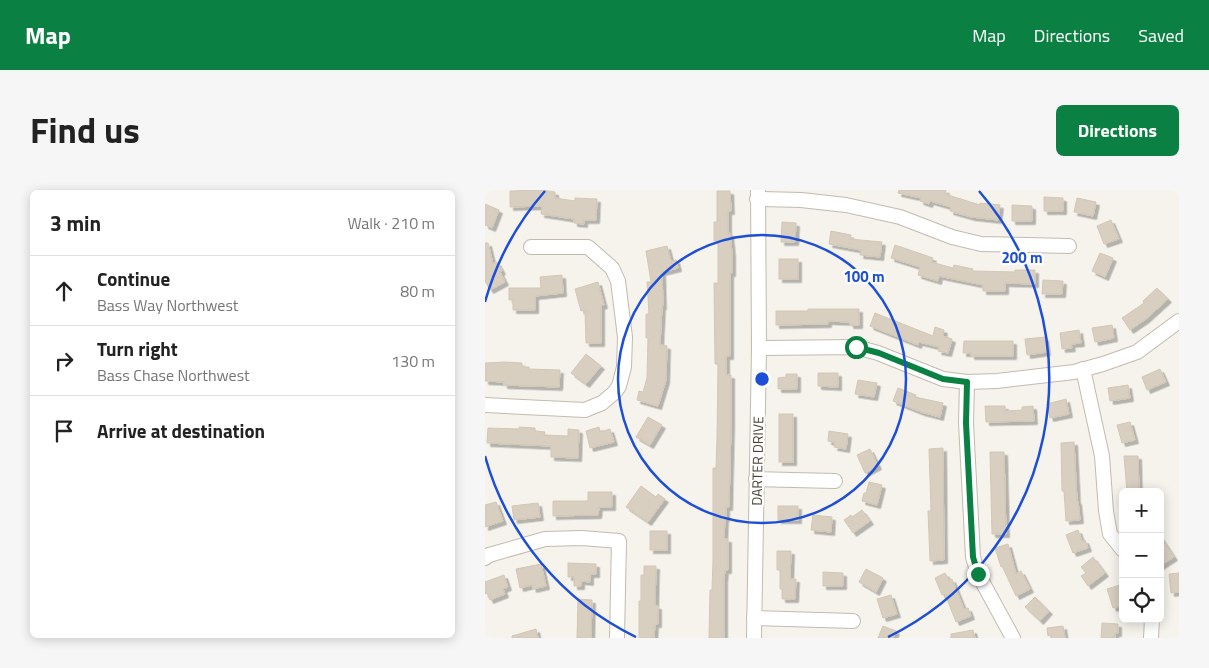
<!DOCTYPE html>
<meta charset="utf-8">
<style>
:root{--surface:#fff;--page:#f6f6f6;--text:#222;--muted:#767676;--line:#e0e0e0;--accent:#0b8043}
body{margin:0;font-family:"Titillium Web",sans-serif;background:var(--page);color:var(--text)}
.controls{position:absolute;right:15px;bottom:15px;display:grid;overflow:hidden;border-radius:8px;box-shadow:0 2px 12px #0003}
.controls button{width:45px;height:45px;display:grid;place-items:center;padding:0;border:0;border-bottom:1px solid var(--line);background:var(--surface);color:var(--text);font:25px sans-serif}
.stop{position:absolute;width:15px;height:15px;margin:-11px;border:4px solid #0b8043;border-radius:50%;background:#fff}
.stop.end{background:#0b8043;border-color:#fff;box-shadow:0 1px 5px #0008}
.list{margin:0;padding:0;list-style:none}
h2{display:flex;justify-content:space-between;align-items:center;height:65px;margin:0;padding:0 20px;font-size:21px}
h2 small{font-size:16px;font-weight:400;color:var(--muted)}
.list li{display:grid;grid-template-columns:32px 1fr auto;gap:15px;align-items:center;box-sizing:border-box;height:70px;padding:0 20px;border-top:1px solid var(--line)}
.list b{display:block;font-size:19px;white-space:nowrap}
.list p{margin:0;font-size:16px;white-space:nowrap;color:var(--muted)}
.list em{font-size:16px;font-style:normal;color:var(--muted)}
.icon{flex:none;width:28px;height:28px;fill:none;stroke:currentColor;stroke-width:2;stroke-linecap:round;stroke-linejoin:round}
.map{position:relative;flex:none;width:694px;height:448px;overflow:hidden;border-radius:8px}
header{display:flex;align-items:center;gap:30px;box-sizing:border-box;height:70px;padding:0 25px;background:var(--accent);color:#fff}
header strong{font-size:24px}
nav{display:flex;gap:28px;margin-inline-start:auto;font-size:18px}
.intro{display:flex;align-items:center;justify-content:space-between;box-sizing:border-box;height:120px;padding:0 30px}
h1{margin:0;font-size:35px}
.button{padding:12px 22px;border-radius:8px;background:var(--accent);color:#fff;font-size:18px;font-weight:700}
main{display:flex;gap:30px;padding:0 30px}
aside{flex:1;background:var(--surface);border-radius:8px;box-shadow:0 2px 12px #0003}
.map>svg:first-child{display:block}
.building{fill:#d8cfc1;stroke:#d3c7b4;filter:url(#shadow)}
.lines{fill:none;stroke-linecap:round;stroke-linejoin:round}
.minor-casing{stroke:#c2bbae;stroke-width:16}
.minor{stroke:#fff;stroke-width:14}
.route{stroke:#0b8043;stroke-width:6}
.ring{fill:none;stroke:#1d4ed8;stroke-width:2.5}
.labels{text-anchor:middle;dominant-baseline:central;stroke-width:4.5;stroke-linejoin:round;paint-order:stroke}
.street-label{font-size:14px;fill:#4b4439;stroke:#fff}
.centre{fill:#1d4ed8;stroke:#fff;stroke-width:2.5}
.ring-label{font-size:15px;text-anchor:middle;font-weight:bold;fill:#1d4ed8;stroke:#fff;stroke-width:4.5;stroke-linejoin:round;paint-order:stroke}
</style>
<header>
<strong>Map</strong>
<nav><a>Map</a><a>Directions</a><a>Saved</a></nav>
</header>
<div class="intro"><h1>Find us</h1><a class="button">Directions</a></div>
<main>
<aside>
<h2>3 min<small>Walk · 210 m</small></h2>
<ul class="list">
<li><svg class="icon" aria-label="ahead" viewBox="0 0 24 24"><path d="M12 20V5M6 11l6-6 6 6"/></svg><div><b>Continue</b><p>Bass Way Northwest</p></div><em>80 m</em></li>
<li><svg class="icon" aria-label="right" viewBox="0 0 24 24"><path d="M7 20v-9h11M14 6l5 5-5 5"/></svg><div><b>Turn right</b><p>Bass Chase Northwest</p></div><em>130 m</em></li>
<li><svg class="icon" aria-label="arrive" viewBox="0 0 24 24"><path d="M6 21V4h12l-3 4 3 4H6"/></svg><div><b>Arrive at destination</b></div></li>
</ul>
</aside>
<div class="map">
<svg width="694" height="448" viewBox="0 0 694 448">
<defs>
<filter id="shadow"><feDropShadow dx="3.5" dy="3.5" stdDeviation="0" flood-color="#0004"/></filter>
</defs>
<rect width="100%" height="100%" fill="#f6f3ec"/>
<g class="building">
<path d="M57,0L70,2V8L90,11V8L112,9L111,30H99V34L89,33V29L56,24L57,16L25,17V1Z"/>
<path d="M414,0H461L460,4L495,15V13L515,15L513,30L486,27L465,21L466,17L445,11L444,14L435,11L436,8L413,3Z"/>
<path d="M232,1H245L246,21H243V43H245L247,63V83H245V166H241V185H246V236L244,317H241V328H240L239,349H243V380H240L239,389V448H224L225,400H227L228,369V278H231L232,247L233,174H230L229,93H233V51H229V32H232Z"/>
<path d="M559,7L578,8V21H559Z"/>
<path d="M592,8L611,12L608,26L589,22Z"/>
<path d="M0,14L14,20L7,38L0,35Z"/>
<path d="M527,15L547,16V31H527Z"/>
<path d="M626,30L634,49L619,54L612,36Z"/>
<path d="M297,32L311,33L310,52H296Z"/>
<path d="M346,41L366,45L365,49L397,52L395,67L375,65L376,60L344,54Z"/>
<path d="M0,53H3L8,74L12,72L17,81L15,82L20,92L5,100L0,91Z"/>
<path d="M410,55L448,68L446,72L468,78L469,75L488,79L487,81L530,82V80H550V94L520,93V101H498V95L454,86L453,91L433,85L435,77L406,68Z"/>
<path d="M182,56L186,71L191,70L193,78L177,82L178,116H177L175,155L182,156L181,190L173,216L152,210L154,201L158,202L162,188L163,148H161V124H164L162,92H166L161,61Z"/>
<path d="M615,63L628,68L620,87L607,81Z"/>
<rect x="294" y="69" width="19" height="20"/>
<path d="M77,85L78,103L50,106V120H28V110H24V98H56L55,87Z"/>
<path d="M558,90L578,91L577,104H557Z"/>
<path d="M113,92L119,115L116,116V153H101L100,120L96,121L90,99Z"/>
<path d="M672,98L683,109L661,129L645,140L637,128L659,113L658,111Z"/>
<path d="M323,119H374V135H365V132L343,131V134L291,135V121H323Z"/>
<path d="M390,123L448,146L450,137L459,140L458,146L467,149L463,163L453,161L454,157L434,152L433,155L385,136Z"/>
<path d="M627,135L629,148L610,152L607,138Z"/>
<path d="M594,140L596,153L586,154L587,158L577,159L575,143Z"/>
<path d="M560,147L562,162L542,165L540,149Z"/>
<path d="M479,151H528V166H486V163H478Z"/>
<path d="M101,164L116,176L101,194L86,183Z"/>
<path d="M20,172L37,173V177H44V179L75,180L74,197L19,195V192L0,191V173Z"/>
<path d="M675,179L681,192L662,200L657,187Z"/>
<path d="M333,183H353V197L333,196Z"/>
<path d="M301,184H312V199H293V188L301,187Z"/>
<path d="M373,190L392,193L389,207L370,204Z"/>
<path d="M643,195L645,208L625,211L623,198Z"/>
<path d="M413,198L431,205L430,207L458,213L455,227L436,222L408,211Z"/>
<path d="M581,209L584,224L565,228L562,214Z"/>
<path d="M500,216H520V221L537,220V217L548,216L549,231L501,232Z"/>
<rect x="294" y="224" width="14" height="48"/>
<path d="M163,227L177,235L165,255L151,247Z"/>
<path d="M645,232L650,250L637,253L632,235Z"/>
<path d="M34,237L50,238V241L60,242L59,245L83,246V239L94,240L93,268L66,267V256L2,253L3,238L34,239Z"/>
<path d="M114,237L115,242L125,239L129,252L105,258L101,241Z"/>
<path d="M344,241L363,244L361,259L349,257L350,253L343,251Z"/>
<path d="M589,252L592,311H593L595,330L581,331L579,301H577L576,253Z"/>
<path d="M458,258L459,370L445,371L443,321H446L444,259Z"/>
<path d="M385,259L393,276L380,283L372,265Z"/>
<path d="M505,262H519L521,344H507Z"/>
<path d="M639,266H653L654,302H642Z"/>
<path d="M384,292L397,295L392,315L377,311L379,303H381Z"/>
<path d="M156,296L171,307L173,304L180,309L163,332L141,317Z"/>
<path d="M103,302H127V317H114L113,325L68,326V311H103Z"/>
<path d="M11,312L18,331L0,337V315Z"/>
<path d="M53,313L55,327L29,330L27,316Z"/>
<rect x="293" y="316" width="20" height="14"/>
<path d="M377,320L385,331L368,343L359,330L366,325L367,327Z"/>
<path d="M328,325L347,327L346,342L326,340Z"/>
<path d="M593,340L597,351L600,350L603,358L588,363L581,345Z"/>
<rect x="165" y="341" width="17" height="19"/>
<path d="M675,346L689,367L675,376Z"/>
<path d="M523,354L531,384L536,381L545,399L531,406L517,376L516,377L510,358Z"/>
<path d="M292,361H306L305,389H311L310,409H297V399H295V380H292Z"/>
<path d="M608,367L620,383L603,396L596,386L601,383L596,377Z"/>
<path d="M83,373L111,374V384H105V392L96,391V396H89V387H83Z"/>
<path d="M56,374L61,396L48,399L47,395L35,398L31,379Z"/>
<path d="M159,376H171L170,416H173V434H170L169,448H154V411H156V385H159Z"/>
<path d="M381,379L398,388L391,402L374,392Z"/>
<path d="M338,382L358,383V396H338Z"/>
<path d="M460,383L464,390L467,389L479,419L483,418L486,426L471,432L460,404L457,405L450,388Z"/>
<path d="M694,383V402L686,403L684,384Z"/>
<path d="M19,385L23,397L18,399L20,404L5,410L2,403L0,404V392Z"/>
<path d="M635,395L638,404V415L628,418L622,399Z"/>
<path d="M406,405L412,424L398,428L392,409Z"/>
<path d="M550,407L564,421L555,431L540,417Z"/>
<path d="M93,409L107,410L106,448H92Z"/>
<path d="M617,433L633,434V443H630V448H616Z"/>
<path d="M398,436L411,441L408,448H393Z"/>
<path d="M578,436L580,448H566V445L563,446L562,438Z"/>
<path d="M51,439L53,448H27V446Z"/>
<path d="M488,440L490,448H466V444Z"/>
</g>
<g class="lines">
<g class="minor-casing">
<g id="minor">
<path d="M272,9L316,10L361,15L415,27L467,47L496,54L584,56"/>
<path d="M274,158L371,157L393,163L458,189L482,192L512,191L589,182L618,174L652,162L694,131"/>
<path d="M598,179L617,266L621,321L625,344L638,360"/>
<path d="M482,192L481,233L488,367L493,384L528,448"/>
<path d="M0,215L100,220L117,213L130,202L134,196L139,177L140,147L133,91L127,78L103,57H46"/>
<path d="M271,289L350,291"/>
<path d="M0,368L4,365L60,349L97,348L134,351L132,448"/>
<path d="M269,428L368,431"/>
<path d="M269,448L274,158L273,0"/>
<path d="M666,448L667,429"/>
</g>
</g>
<use href="#minor" class="minor"/>
</g>
<g class="lines">
<path class="route" d="M371,157L394,163L458,189L482,192L481,233L488,367L493,384"/>
</g>
<g class="ring">
<circle cx="277" cy="189" r="144"/>
<path d="M151 447A287 287 0 0 1 0 266M0 112A287 287 0 0 1 60 1M494 1A287 287 0 0 1 403 447"/>
</g>
<g class="labels">
<g class="street-label">
<text transform="translate(272 271) rotate(-89)">DARTER DRIVE</text>
</g>
</g>
<circle cx="277" cy="189" r="8" class="centre"/>
<g class="ring-label">
<text x="537" y="73">200 m</text>
<text x="379" y="92">100 m</text>
</g>
</svg>
<div class="controls">
<button>+</button>
<button>−</button>
<button><svg class="icon" aria-label="locate" viewBox="0 0 24 24"><circle cx="12" cy="12" r="6"/><path d="M12 2v4M12 18v4M2 12h4M18 12h4"/></svg></button>
</div>
<div class="stop" style="left:371px;top:157px"></div>
<div class="stop end" style="left:493px;top:384px"></div>
</div>
</main>
